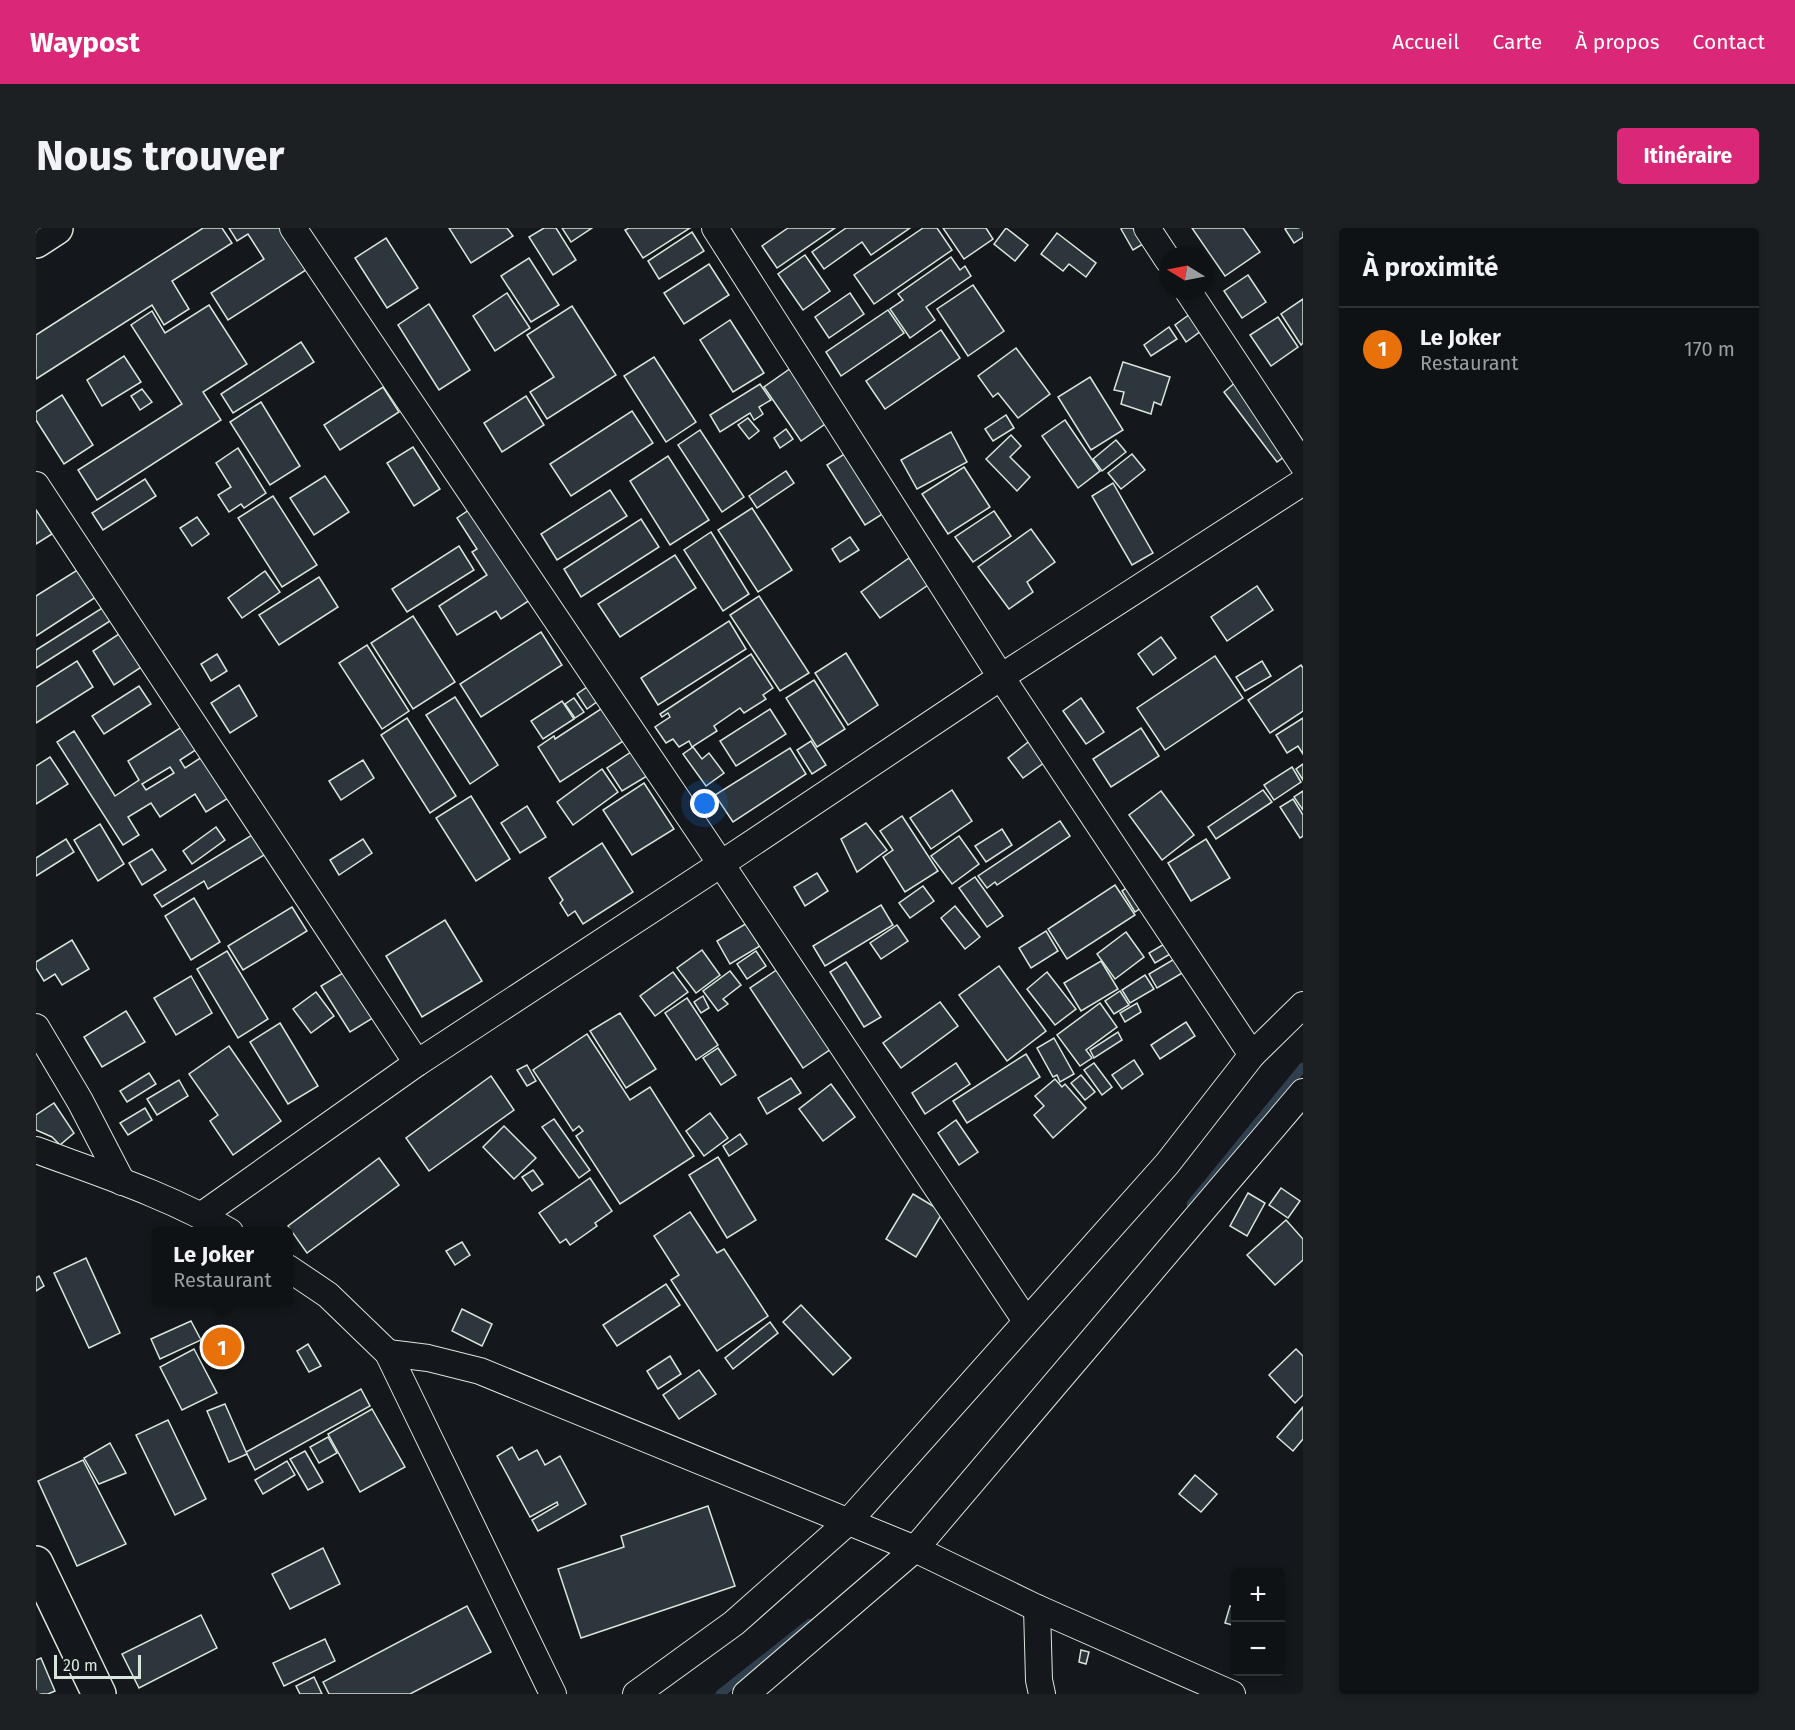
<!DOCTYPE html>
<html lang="fr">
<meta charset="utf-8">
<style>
:root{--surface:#0f1215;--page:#1d2022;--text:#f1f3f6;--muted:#9b9ea0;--line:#2f3234;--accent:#db2777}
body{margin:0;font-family:"Fira Sans",sans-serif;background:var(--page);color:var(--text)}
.controls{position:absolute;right:18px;bottom:18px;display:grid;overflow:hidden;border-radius:6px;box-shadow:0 3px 9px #0003}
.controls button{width:54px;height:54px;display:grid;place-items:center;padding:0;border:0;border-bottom:2px solid var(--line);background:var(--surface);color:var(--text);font:30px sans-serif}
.compass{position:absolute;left:1123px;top:18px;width:54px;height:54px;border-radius:50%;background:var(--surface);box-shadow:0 3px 9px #0003;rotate:280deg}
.scale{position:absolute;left:18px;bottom:15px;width:87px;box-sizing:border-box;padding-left:6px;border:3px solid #d8e6dc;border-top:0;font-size:16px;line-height:21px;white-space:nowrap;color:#d8e6dc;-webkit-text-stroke:4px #14181c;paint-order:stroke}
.you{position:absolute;left:669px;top:576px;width:21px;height:21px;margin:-15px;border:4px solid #fff;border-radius:50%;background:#1a73e8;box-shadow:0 0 0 9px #1a73e833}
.badge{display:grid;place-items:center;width:39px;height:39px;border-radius:50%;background:var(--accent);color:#fff;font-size:20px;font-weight:700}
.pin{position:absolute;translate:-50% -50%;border:3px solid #fff;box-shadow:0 2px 6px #0006}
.popup{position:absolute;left:116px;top:999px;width:141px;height:78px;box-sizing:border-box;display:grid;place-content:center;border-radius:6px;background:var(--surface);filter:drop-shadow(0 2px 4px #0005);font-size:20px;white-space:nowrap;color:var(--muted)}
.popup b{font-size:22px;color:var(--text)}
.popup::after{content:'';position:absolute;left:50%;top:100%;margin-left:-12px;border:12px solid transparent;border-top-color:var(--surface)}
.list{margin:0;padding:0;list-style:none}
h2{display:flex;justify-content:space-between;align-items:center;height:78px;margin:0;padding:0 24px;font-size:26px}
h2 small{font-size:20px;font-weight:400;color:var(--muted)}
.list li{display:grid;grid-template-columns:39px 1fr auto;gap:18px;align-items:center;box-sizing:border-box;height:84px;padding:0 24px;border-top:2px solid var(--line)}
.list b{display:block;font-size:22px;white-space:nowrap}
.list p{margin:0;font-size:20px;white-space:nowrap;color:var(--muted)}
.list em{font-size:20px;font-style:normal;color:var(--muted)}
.map{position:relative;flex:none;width:1267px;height:1466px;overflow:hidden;border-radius:6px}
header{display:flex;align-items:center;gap:36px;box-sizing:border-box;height:84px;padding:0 30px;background:var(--accent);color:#fff}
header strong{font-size:28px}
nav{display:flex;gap:33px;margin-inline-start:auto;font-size:21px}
.intro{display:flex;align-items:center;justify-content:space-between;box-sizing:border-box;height:144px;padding:0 36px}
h1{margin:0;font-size:42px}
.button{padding:15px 27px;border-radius:6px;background:var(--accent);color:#fff;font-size:21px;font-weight:700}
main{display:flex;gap:36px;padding:0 36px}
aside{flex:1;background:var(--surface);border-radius:6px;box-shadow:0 3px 9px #0003}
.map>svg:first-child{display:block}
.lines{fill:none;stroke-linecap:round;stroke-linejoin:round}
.stream{stroke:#2f3f4d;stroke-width:9}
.building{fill:#2c363c;stroke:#d8e6dc;stroke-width:1.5;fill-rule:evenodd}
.street-casing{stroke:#d8e6dc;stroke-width:28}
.secondary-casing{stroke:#d8e6dc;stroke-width:36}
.street{stroke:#14181c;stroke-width:26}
.secondary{stroke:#14181c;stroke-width:33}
</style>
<header>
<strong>Waypost</strong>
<nav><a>Accueil</a><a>Carte</a><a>À propos</a><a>Contact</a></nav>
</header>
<div class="intro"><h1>Nous trouver</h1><a class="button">Itinéraire</a></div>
<main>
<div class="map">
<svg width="1267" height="1466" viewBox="0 0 1267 1466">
<rect width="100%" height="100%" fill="#14181c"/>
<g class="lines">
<g class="stream">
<path d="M1155,976L1267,839"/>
<path d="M684,1466L774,1395"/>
</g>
</g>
<g class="building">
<path d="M167,0H186L196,15L136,53L153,81L128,97L116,77L0,151V107Z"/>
<path d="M193,0H248L273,40L192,92L175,65L228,31L212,6L201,13Z"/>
<path d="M413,0H471L477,8L435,35Z"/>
<path d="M508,0H520L540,32L517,47L493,9Z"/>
<path d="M526,0H556L535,14Z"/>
<path d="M593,0H654L607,30L589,2Z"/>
<path d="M752,0H799L741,40L726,18Z"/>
<path d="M810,0H874L835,27L826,14L788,41L776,24Z"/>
<path d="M887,0H901L916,22L838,76L818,47Z"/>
<path d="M907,0H950L957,11L928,31Z"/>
<path d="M970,0L992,17L979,33L958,16Z"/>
<path d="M1086,0H1097L1107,16L1097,22L1085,1Z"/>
<path d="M1156,0H1207L1224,24L1189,48Z"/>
<path d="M1251,0H1267V9L1258,15L1249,1Z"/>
<path d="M656,4L668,23L623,51L612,33Z"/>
<path d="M1021,5L1060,35L1050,49L1033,36L1027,43L1005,26Z"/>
<path d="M350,10L382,60L351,80L319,30Z"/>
<path d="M769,27L794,63L767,82L742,46Z"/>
<path d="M915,29L924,42L929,38L935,48L890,79L899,92L874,110L854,81L867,72L862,66Z"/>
<path d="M493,30L523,77L495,94L465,48Z"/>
<path d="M673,36L693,67L648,96L628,65Z"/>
<path d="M1212,47L1230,74L1206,90L1188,63Z"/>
<path d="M937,57L968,103L932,128L901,81Z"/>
<path d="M471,65L494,100L459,123L437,88Z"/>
<path d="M814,65L828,86L793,110L779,89Z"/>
<path d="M1267,71V115L1265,117L1245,86Z"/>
<path d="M393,76L434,142L403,162L362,97Z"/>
<path d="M173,77L211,136L167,164L185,192L61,272L42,242L146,176L95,97L116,83L129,105Z"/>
<path d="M536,78L580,147L511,191L494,164L518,149L491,107Z"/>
<path d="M852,82L868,105L805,148L790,124Z"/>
<path d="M1154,86L1165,103L1150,114L1139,97Z"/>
<path d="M1242,89L1262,119L1235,138L1214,107Z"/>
<path d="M694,92L728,145L697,164L664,112Z"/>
<path d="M1133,99L1141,111L1115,128L1108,117Z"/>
<path d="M905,102L924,130L849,181L830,153Z"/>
<path d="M265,114L278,134L197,185L185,166Z"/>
<path d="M980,120L1014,166L982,190L962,165L957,169L942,148Z"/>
<path d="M88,128L105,154L66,178L51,152Z"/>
<path d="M618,129L660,194L630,214L588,148Z"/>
<path d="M1087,134L1134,149L1125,177L1118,174L1115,186L1085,176L1088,164L1078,162Z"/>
<path d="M755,140L792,194L765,213L728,159Z"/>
<path d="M1054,149L1087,202L1055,222L1022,169Z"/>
<path d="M1201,153L1255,224L1241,234L1188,164Z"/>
<path d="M724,156L735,172L723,179L727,186L718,192L714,185L684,204L674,187Z"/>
<path d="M347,159L363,184L304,222L288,197Z"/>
<path d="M106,161L116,174L104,182L95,168Z"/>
<path d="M26,167L57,217L28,236L0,192V184Z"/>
<path d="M490,168L508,197L466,224L448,195Z"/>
<path d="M225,174L264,238L234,257L194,194Z"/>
<path d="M596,183L617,215L535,268L514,236Z"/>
<path d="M970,187L978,200L957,213L949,201Z"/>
<path d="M712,190L723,203L713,211L702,197Z"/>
<path d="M1029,192L1064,243L1042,260L1006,208Z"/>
<path d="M750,201L757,211L744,220L738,210Z"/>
<path d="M664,202L708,269L686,284L642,217Z"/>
<path d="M915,204L931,234L881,261L865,232Z"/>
<path d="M975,207L985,218L974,229L994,249L981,263L950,231Z"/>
<path d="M1080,212L1090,224L1066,243L1057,231Z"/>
<path d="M377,219L404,261L378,278L351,235Z"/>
<path d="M202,220L230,265L208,280L205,276L193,284L182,267L195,259L180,235Z"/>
<path d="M810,225L848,285L829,297L791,237Z"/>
<path d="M1096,226L1109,242L1085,261L1072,245Z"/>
<path d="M632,228L673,292L634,317L594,253Z"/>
<path d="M928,239L954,279L912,306L886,266Z"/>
<path d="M750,243L758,255L721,280L713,268Z"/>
<path d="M289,248L313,284L278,307L254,270Z"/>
<path d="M109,251L120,268L67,302L56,285Z"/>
<path d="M1077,255L1117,325L1096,337L1056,268Z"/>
<path d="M574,262L591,288L521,332L505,306Z"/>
<path d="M237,268L281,337L246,359L202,290Z"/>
<path d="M436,280L494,372L465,391L460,383L421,407L403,378L451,347L436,324L441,321L421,290Z"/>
<path d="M716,280L756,342L722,364L682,302Z"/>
<path d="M1,283L16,306L0,316V284Z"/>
<path d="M958,283L975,308L937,334L919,309Z"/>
<path d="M161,289L173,306L156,318L144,300Z"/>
<path d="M605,291L623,319L545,369L528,341Z"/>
<path d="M995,301L1019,334L991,354L997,364L973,381L942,339Z"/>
<path d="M675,304L713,366L687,383L648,322Z"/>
<path d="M814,309L823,322L804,334L796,321Z"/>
<path d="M423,318L438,342L371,384L356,361Z"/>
<path d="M639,327L660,360L584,409L562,376Z"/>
<path d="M873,330L892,357L844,390L825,364Z"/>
<path d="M43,341L60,369L0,408V368Z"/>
<path d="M229,343L244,364L206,390L192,370Z"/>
<path d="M283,349L302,379L243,417L223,387Z"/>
<path d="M1221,358L1237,382L1191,413L1175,389Z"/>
<path d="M723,368L773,445L744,463L694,387Z"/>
<path d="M74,375L82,388L0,440V422Z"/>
<path d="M377,388L419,454L377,481L335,415Z"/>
<path d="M693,393L710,421L622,477L605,450Z"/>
<path d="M89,402L110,436L78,457L57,423Z"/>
<path d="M505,404L526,437L445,489L424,456Z"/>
<path d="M1125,409L1140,430L1117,447L1102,426Z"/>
<path d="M331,417L373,483L346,501L303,435Z"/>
<path d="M810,425L842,477L812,497L779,445Z"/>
<path d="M181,426L191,443L175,453L165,436Z"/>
<path d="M715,426L737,460L727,467L730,471L708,485L704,480L678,498L681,503L656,519L653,513L643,519L637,511L630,515L619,499L634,489L632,485L626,489L624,486Z"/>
<path d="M1179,428L1207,470L1129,522L1101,480Z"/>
<path d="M41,433L57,459L0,495V459Z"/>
<path d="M1226,433L1235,448L1209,463L1200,449Z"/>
<path d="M1265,437L1267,440V483L1234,505L1212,472Z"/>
<path d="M778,452L809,501L781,519L750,470Z"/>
<path d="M203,457L221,488L194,505L175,475Z"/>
<path d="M103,458L115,476L68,506L56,488Z"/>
<path d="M551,459L562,473L551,481L541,466Z"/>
<path d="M419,469L462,537L434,556L390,487Z"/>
<path d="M538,470L548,484L539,490L529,476Z"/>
<path d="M1045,470L1068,504L1050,516L1027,483Z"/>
<path d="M526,473L538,491L507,511L495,493Z"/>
<path d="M574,475L595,508L524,554L502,519L518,508L519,511Z"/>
<path d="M734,481L750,506L700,538L684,513Z"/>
<path d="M371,490L420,568L394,585L345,507Z"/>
<path d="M1267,490V526L1262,518L1251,525L1240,507Z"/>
<path d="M152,495L197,567L170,584L159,566L124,589L115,575L92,589L103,607L87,617L21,514L38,503L79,568L103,552L92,533ZM161,521L166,529L149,540L144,532ZM134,539L138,545L110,562L106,556Z"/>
<path d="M1105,500L1123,528L1075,559L1057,531Z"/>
<path d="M996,511L1012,532L987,550L972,530Z"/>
<path d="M775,513L790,537L776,546L761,522Z"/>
<path d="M657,519L666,531L673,525L688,545L670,558L647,526Z"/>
<path d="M754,520L770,546L697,594L679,567Z"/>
<path d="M595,524L611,548L586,563L571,540Z"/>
<path d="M14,529L32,556L0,576V538Z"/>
<path d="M327,532L338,550L305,572L293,553Z"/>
<path d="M1267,536V552L1260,541Z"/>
<path d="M1256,539L1265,554L1238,572L1228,557Z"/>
<path d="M566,541L582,564L537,597L521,574Z"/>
<path d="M608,555L638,601L596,627L567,582Z"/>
<path d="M916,562L936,593L895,621L874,590Z"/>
<path d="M1227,562L1236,574L1180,611L1172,599Z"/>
<path d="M1125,563L1158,607L1126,632L1093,587Z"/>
<path d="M1267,563V582L1258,569Z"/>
<path d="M435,568L474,631L440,653L400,590Z"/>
<path d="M1257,571L1267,587V608L1264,610L1244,579Z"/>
<path d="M491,578L510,609L484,625L465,595Z"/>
<path d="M866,588L902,643L869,664L847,629L857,622L844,603Z"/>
<path d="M1024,593L1034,608L961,657L959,654L951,660L942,648Z"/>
<path d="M830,595L851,622L821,644L805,611Z"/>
<path d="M64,596L88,636L62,653L38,612Z"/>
<path d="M180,599L189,612L156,636L147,623Z"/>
<path d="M226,601L238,621L172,661L168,653L126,679L118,667Z"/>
<path d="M966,601L976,617L950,634L939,618Z"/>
<path d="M923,608L943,636L916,656L895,628Z"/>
<path d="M30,611L38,624L0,648V630Z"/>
<path d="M327,611L336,625L303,647L294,632Z"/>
<path d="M1170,611L1194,650L1155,673L1132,635Z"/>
<path d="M566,615L597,664L547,696L539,683L532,688L524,675L527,672L513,650Z"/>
<path d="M116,621L130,642L106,657L93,635Z"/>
<path d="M781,645L792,663L769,678L758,659Z"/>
<path d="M939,649L967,688L951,699L923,660Z"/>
<path d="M1099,654L1112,675L1099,684L1086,663Z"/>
<path d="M1079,657L1099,687L1031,731L1012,701Z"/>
<path d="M887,658L898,673L874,690L863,675Z"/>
<path d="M158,670L184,714L155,732L129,688Z"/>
<path d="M845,677L857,697L789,738L777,718Z"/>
<path d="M919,678L944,709L929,721L905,690Z"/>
<path d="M256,679L271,703L207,742L192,718Z"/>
<path d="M409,692L446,753L386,789L350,728Z"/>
<path d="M711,695L724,718L694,736L681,713Z"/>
<path d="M861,697L872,713L845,731L834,715Z"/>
<path d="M1010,703L1022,723L995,740L983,720Z"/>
<path d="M1090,704L1108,729L1079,751L1061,726Z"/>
<path d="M36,712L53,741L26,757L19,746L8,753L0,740V734Z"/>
<path d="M1135,712L1141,722L1119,735L1113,725Z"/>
<path d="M666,722L684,747L660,765L641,740Z"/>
<path d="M191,723L232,791L202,810L161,741Z"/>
<path d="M720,723L730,738L711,751L701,736Z"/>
<path d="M1145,727L1153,741L1121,760L1113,746Z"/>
<path d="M1065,733L1082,761L1045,783L1028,755Z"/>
<path d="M810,734L845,789L828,799L794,744Z"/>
<path d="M963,738L1010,803L971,833L923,767Z"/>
<path d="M742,741L795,821L767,840L714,760Z"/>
<path d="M312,742L340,788L314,804L285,758Z"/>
<path d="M694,743L705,757L687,771L692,776L682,783L667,763Z"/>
<path d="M637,744L652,764L619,788L604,768Z"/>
<path d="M1011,744L1040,781L1019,797L991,761Z"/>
<path d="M1109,747L1118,761L1094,775L1086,762Z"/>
<path d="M155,748L176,785L140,807L118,770Z"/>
<path d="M1084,763L1093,777L1078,786L1069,773Z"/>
<path d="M280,764L298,788L275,805L257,781Z"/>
<path d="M667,768L673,780L665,785L658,774Z"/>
<path d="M651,770L682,817L660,832L629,785Z"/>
<path d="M904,774L922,798L865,840L847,815Z"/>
<path d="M1064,775L1081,799L1050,822L1056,830L1044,838L1021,807Z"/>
<path d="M1101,775L1105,784L1089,794L1084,785Z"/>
<path d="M90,783L109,814L66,839L48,809Z"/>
<path d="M584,785L620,841L590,860L554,803Z"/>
<path d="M1150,794L1159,808L1124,831L1115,817Z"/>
<path d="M244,795L282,858L252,876L214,814Z"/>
<path d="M1082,804L1086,812L1058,830L1054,822Z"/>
<path d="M551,806L594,872L614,859L658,928L584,976L540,908L547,903L543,898L537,903L497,842Z"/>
<path d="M1018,810L1038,846L1024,854L1021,847L1017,849L1001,820Z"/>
<path d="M193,818L245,893L197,927L174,893L182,887L153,846Z"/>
<path d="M682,820L700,847L685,857L667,830Z"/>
<path d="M990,826L1004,849L931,895L917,873Z"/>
<path d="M1098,832L1107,846L1086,861L1076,847Z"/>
<path d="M920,835L934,856L889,886L876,865Z"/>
<path d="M1058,835L1076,859L1066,867L1048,842Z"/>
<path d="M491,837L500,853L491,858L481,842Z"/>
<path d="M113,845L120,856L91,874L84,863Z"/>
<path d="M1045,847L1059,864L1049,872L1035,855Z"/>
<path d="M455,848L478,882L393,943L370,910Z"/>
<path d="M755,850L765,865L731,886L722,870Z"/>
<path d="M1019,851L1026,859L1029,856L1050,880L1017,910L998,887L1008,878L999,868Z"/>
<path d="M143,852L152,868L121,887L111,871Z"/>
<path d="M795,856L819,889L787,913L763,881Z"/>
<path d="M18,875L38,905L24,917L16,909L0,902V887Z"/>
<path d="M109,880L116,892L92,907L84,895Z"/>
<path d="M674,885L692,910L668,928L650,903Z"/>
<path d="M518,891L554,942L543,950L506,899Z"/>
<path d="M920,892L942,924L923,937L902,905Z"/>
<path d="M468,898L500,930L478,951L447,919Z"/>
<path d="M704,906L711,916L693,928L687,918Z"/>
<path d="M682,929L720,992L691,1010L653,947Z"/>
<path d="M343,930L363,957L271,1025L252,998Z"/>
<path d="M497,942L507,956L496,963L486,949Z"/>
<path d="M554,950L576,983L559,995L561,998L534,1017L530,1011L524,1015L503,985Z"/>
<path d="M1245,960L1264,973L1252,990L1233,977Z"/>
<path d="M1212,965L1229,975L1211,1008L1194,998Z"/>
<path d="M877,966L907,984L880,1029L850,1011Z"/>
<path d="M654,984L681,1025L688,1021L732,1088L681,1123L635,1052L643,1047L618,1008Z"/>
<path d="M1250,992L1267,1011V1032L1239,1057L1211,1027Z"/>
<path d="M426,1014L434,1027L419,1037L410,1023Z"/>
<path d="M50,1030L84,1105L53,1120L18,1045Z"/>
<path d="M3,1048L8,1058L0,1063V1050Z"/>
<path d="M630,1056L644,1077L581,1118L567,1097Z"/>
<path d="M765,1077L815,1130L797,1147L747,1094Z"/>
<path d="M426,1081L456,1096L446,1118L416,1103Z"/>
<path d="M155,1093L165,1112L124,1131L115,1111Z"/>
<path d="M734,1094L742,1105L697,1141L689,1130Z"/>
<path d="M272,1116L285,1138L273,1144L261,1123Z"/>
<path d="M158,1121L181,1165L146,1182L124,1139Z"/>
<path d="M1260,1121L1267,1128V1167L1259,1175L1233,1147Z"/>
<path d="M634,1128L645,1146L622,1161L611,1143Z"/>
<path d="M663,1142L680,1166L643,1191L627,1167Z"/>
<path d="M325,1161L334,1178L219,1242L210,1224Z"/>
<path d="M189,1176L211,1226L193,1234L171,1183Z"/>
<path d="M1267,1179V1211L1257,1223L1241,1209Z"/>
<path d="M336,1181L369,1239L324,1264L292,1206Z"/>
<path d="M132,1192L170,1271L139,1287L100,1207Z"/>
<path d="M292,1209L301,1225L283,1235L274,1219Z"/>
<path d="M74,1215L90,1245L63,1256L48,1230Z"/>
<path d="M476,1219L483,1232L501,1222L509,1237L524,1228L550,1276L502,1303L496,1292L522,1277L521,1274L494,1289L461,1228Z"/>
<path d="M269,1223L287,1254L272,1262L254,1231Z"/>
<path d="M47,1232L90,1316L41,1338L2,1253Z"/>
<path d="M251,1233L259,1247L227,1266L219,1252Z"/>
<path d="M1159,1247L1181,1266L1165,1284L1143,1266Z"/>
<path d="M672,1278L699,1358L545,1410L522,1341L588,1319L585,1308Z"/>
<path d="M287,1320L304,1356L254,1381L236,1346Z"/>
<path d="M431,1378L455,1424L374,1466H293L287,1454Z"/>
<path d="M1194,1378L1200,1380V1398L1189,1395Z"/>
<path d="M165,1387L181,1420L103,1460L86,1426Z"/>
<path d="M289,1411L299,1433L248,1458L237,1435Z"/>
<path d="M1045,1422L1053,1424L1050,1436L1043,1434Z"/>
<path d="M5,1430L19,1463L12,1466H0V1432Z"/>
<path d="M278,1449L286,1466H264L260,1458Z"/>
</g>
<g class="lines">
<g class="street-casing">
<g id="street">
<path d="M257,0L685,636L990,1093"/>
<path d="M679,0L965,449L1216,827"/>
<path d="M1111,0L1132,32"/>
<path d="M1152,63L1267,237"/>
<path d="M0,257L381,835"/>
<path d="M0,799L44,873L86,954"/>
<path d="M0,922C65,946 134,968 194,1004"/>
<path d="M166,987L381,835L685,636L965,449L1267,254"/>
<path d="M252,1040L292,1067L352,1125L517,1466"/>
<path d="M352,1125L392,1130L444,1143L879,1321L1001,1380L1196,1466"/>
<path d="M1001,1380L1003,1452L1006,1466"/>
<path d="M600,1466L698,1395L812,1294L1131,936L1216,827L1267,777"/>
<path d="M710,1466L879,1321L1267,864"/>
</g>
</g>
<g class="secondary-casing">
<g id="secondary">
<path d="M0,13L20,0"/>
<path d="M0,1335L63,1466"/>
</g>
</g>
<use href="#street" class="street"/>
<use href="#secondary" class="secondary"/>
</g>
</svg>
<div class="controls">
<button>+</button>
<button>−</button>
</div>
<svg class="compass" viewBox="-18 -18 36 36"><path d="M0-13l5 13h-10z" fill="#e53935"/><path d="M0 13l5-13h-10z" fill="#9b9ea0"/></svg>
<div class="scale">20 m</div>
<div class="you"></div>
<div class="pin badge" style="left:186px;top:1119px;background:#e8710a">1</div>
<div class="popup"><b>Le Joker</b>Restaurant</div>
</div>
<aside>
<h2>À proximité<small></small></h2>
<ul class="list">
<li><span class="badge" style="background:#e8710a">1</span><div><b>Le Joker</b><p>Restaurant</p></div><em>170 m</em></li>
</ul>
</aside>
</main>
